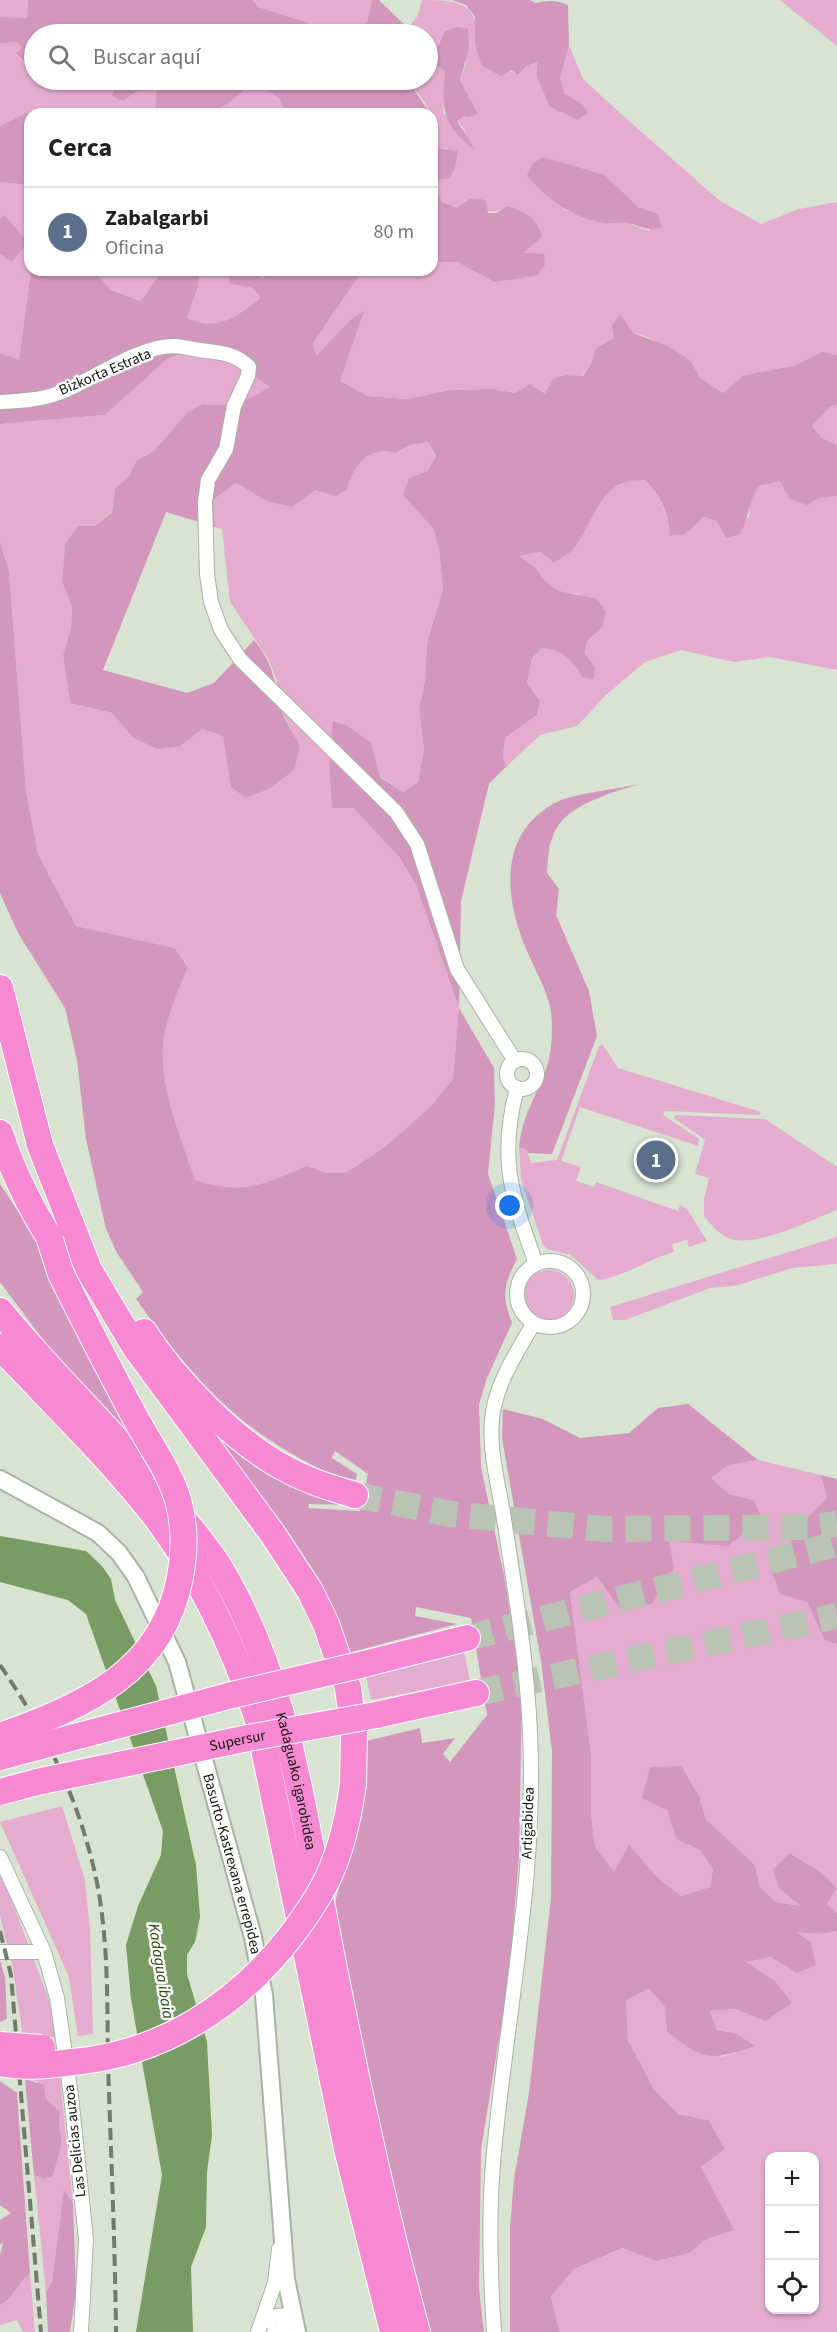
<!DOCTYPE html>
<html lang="es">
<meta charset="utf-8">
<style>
:root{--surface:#fff;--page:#f2f2f2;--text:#202124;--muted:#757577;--line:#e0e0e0;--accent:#911572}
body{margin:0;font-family:"Source Sans 3",sans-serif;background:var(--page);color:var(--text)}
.controls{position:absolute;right:18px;bottom:18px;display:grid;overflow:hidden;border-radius:12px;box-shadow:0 2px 4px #0004}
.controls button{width:54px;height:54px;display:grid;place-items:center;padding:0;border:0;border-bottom:2px solid var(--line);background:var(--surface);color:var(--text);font:30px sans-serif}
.you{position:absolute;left:510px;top:1206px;width:21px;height:21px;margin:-15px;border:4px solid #fff;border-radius:50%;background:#1a73e8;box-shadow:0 0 0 9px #1a73e833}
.badge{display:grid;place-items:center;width:39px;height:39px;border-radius:50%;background:var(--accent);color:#fff;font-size:20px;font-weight:700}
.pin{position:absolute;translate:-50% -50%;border:3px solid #fff;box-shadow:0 2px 6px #0006}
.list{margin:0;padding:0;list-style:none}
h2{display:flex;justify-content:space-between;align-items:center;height:78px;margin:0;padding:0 24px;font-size:26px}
h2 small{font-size:20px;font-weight:400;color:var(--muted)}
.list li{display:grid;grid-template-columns:39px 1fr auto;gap:18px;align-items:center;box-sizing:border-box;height:90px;padding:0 24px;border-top:2px solid var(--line)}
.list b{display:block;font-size:22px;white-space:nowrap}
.list p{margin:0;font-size:20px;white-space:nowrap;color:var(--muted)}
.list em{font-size:20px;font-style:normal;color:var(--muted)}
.icon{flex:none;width:33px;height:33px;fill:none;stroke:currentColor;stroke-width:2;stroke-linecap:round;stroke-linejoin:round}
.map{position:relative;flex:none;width:837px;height:2332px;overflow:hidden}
.search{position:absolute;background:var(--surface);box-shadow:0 2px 4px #0004;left:24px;top:24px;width:414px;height:66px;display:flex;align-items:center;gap:15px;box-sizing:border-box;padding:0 21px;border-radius:33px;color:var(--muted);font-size:22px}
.panel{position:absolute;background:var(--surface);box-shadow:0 2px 4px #0004;left:24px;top:108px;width:414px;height:168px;border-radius:18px}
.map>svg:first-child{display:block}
.green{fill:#e4adcf;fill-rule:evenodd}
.forest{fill:#d397bd}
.water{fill:#799b64}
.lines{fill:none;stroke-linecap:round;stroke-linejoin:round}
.motorway-tunnel{stroke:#bac4b4;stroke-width:26;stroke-dasharray:26 13;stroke-linecap:butt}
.minor-casing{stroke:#a8b3a2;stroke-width:16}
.tertiary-casing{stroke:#a8b3a2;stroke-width:20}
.motorway-casing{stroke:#fff;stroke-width:28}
.minor{stroke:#fff;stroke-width:14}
.tertiary{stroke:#fff;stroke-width:16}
.motorway{stroke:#f689d2;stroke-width:26}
.rail{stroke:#72796d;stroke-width:4;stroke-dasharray:12 6;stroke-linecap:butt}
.motorway-bridge-casing{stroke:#fff;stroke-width:28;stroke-linecap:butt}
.motorway-bridge{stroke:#f689d2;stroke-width:26}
.labels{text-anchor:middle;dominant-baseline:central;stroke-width:5;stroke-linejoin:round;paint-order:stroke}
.street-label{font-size:15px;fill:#11150f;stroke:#fff}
.water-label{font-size:16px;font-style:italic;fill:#29490e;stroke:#fff}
</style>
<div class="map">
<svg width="837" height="2332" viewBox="0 0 837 2332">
<rect width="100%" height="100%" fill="#d8e3d1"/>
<g class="green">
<path d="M0,0H28L27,18L0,17Z"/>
<path d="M253,0H372L367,23L325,32L306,22L258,7Z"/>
<path d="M422,0C482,0 474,13 482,66C495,71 508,68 519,75L527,66L538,62C536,92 557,102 578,120L588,113L581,104L565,95L560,78L569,45L583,79L620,113L720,201L761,224L799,209L837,202V355L822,352L793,366L744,375L723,393L700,378L691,361L648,337L633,333L614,338L596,348L591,364L582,376L566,375L546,395L530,385L515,393L493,389L450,390L407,399L368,396L340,381L363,312L352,318L316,356L313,343L363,270H432V253L440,262H457L495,281L536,276L530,254L522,253L529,246L507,206C490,217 483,210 466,200L457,208L442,202L438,192L439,179L448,148L435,149L432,147V138L436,141C440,118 422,98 407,80H428V65H437L445,72L443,113L467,133L457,120L464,116L478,114L460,80L466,63L439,46L433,51L428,49V34H409L408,28L417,17ZM544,157L605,175L638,207L657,213L649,231L627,223H603L565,210Z"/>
<path d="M780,0H837V46Z"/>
<path d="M17,41L23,48L16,55L31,68L34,66V80H119L115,84L157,87L155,109L163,114L26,113L0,126V43Z"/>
<path d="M250,80L279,98L286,114H209C222,109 245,92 250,80Z"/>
<path d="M0,182L30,185L31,270L19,361L0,353V254L12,262L28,243L5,215L0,218Z"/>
<path d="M93,270H163L142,301L111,290Z"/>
<path d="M200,270H268L264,278L245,272L230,284L253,288L262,298C236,317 218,332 187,318L198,287Z"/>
<path d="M179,354L226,359L271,388C247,400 230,410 203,404L154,451L136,461L130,475L115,489L112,511L95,526L65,544L62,582L72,607L71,628L63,655L70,703L112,713L133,736L181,746L202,729L223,736L228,758L288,723L281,711L276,679L269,660L230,602L222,529L215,527L213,500L236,483L266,501L315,490L347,489C355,465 367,446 395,453L411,445L428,442L436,457L428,472L409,478L433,528L439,550L443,588L427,643L425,681L419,708L424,750L418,782L403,792L380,776L370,743L334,722L329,764L332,808H353L400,858L416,885L459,1008L453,1079L430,1107L386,1146L346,1173H326L307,1166C262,1184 244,1196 195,1181C182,1141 160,1088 163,1046C164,1019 178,991 188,966L175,948L76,926L38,854L26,791L9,571L0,542V424L105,415L166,360Z"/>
<path d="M837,405V445L822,438L812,426L830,407Z"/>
<path d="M630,479L645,480C661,499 668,512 671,536L685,533L704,517L717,520L749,517L750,499L759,486L780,481L789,499L837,496V670L770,657L734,662L681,650L645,662L606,695L577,726L540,735L506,767L503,756L505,738L537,715L540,701L527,683L532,660L542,648C563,651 572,659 582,677L595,667L585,653L587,641L602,628L579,594L559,592L545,581L535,567L518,556L541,552L554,563L575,548L604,494Z"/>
<path d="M602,1044L618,1068L761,1112L759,1115L665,1111L663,1115L699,1139L698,1146L580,1107L561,1161L581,1167L576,1181L594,1187L596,1182L678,1211L680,1205L687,1209L707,1241L689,1247L687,1240L672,1244L674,1252C648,1259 622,1278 598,1280L571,1255L547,1249L543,1245L521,1179L519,1148L526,1149L531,1163L557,1160L599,1046Z"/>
<path d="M675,1115L765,1119L837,1167V1210C811,1220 755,1249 728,1238C718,1233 711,1225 704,1216V1199L709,1178L695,1174L705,1140L674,1118Z"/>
<path d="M837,1237V1264L792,1268L735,1286L710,1288L625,1320H613L610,1307Z"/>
<circle cx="549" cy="1295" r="25"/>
<path d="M758,1460L821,1475L827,1498L810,1515L780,1593L807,1602L825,1641L837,1644V1913L826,1906L836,1888C820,1867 811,1868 790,1853L802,1906L776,1902L760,1887L755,1865L706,1819L699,1796L667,1810L676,1839L700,1850L713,1869L710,1887L681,1896L658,1878L629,1846L614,1871L595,1847L591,1814V1754L570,1592L597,1577L622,1610L669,1541L728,1545L753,1500L729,1494L711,1478L729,1465Z"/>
<path d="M464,1652L470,1681L371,1700L366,1676Z"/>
<path d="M62,1806L85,1880L90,1931L93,2034L78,2036L69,1977L0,1822Z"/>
<path d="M0,1869L49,2000L56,2037H23L13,1969L0,1916Z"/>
<path d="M796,1931L822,1934L837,1931V2332H560L551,2297L574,2269L624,2248L656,2261L690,2253L706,2239L701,2167L725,2149L709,2120L678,2114L654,2089L627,2041L626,2001L649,1987L665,2007L722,2057L754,2046L735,2033L717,2030L710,2011L736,2009L765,2021L775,1981L745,1962L771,1957ZM770,2156H814V2310H770Z"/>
<path d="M25,2074L60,2076L73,2203L64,2191L52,2281L46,2292L34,2175L44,2179L53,2175L62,2142L59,2124L60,2112L46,2099L37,2081L25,2079Z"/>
<path d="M30,2273L35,2332H23L17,2320L0,2325V2305C15,2297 16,2285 30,2273Z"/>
</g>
<g class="forest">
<path d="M28,0H253L258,7L306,22L325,32L367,23L372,0H379L408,28L409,34H34V66L32,68L16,54L22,48L17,42L0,43V17L27,18Z"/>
<path d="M452,0H530L536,3C547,0 558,0 568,5L569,45L560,78L565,94L582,104L588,113L578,120L550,107L537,77V62L527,66L518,75L511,70L501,76L482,66L475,44V17L466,5Z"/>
<path d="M458,27L468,29L469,48L460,80L478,114L469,117L464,116L457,121L475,150C443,125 441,111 445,72L437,65H428V49L433,51L439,45L445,31Z"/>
<path d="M119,80H407L431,114H286L279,98L251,81C244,93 222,109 209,114L193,108C181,116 167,117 155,109L157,87L144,86L123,101L112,96L115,84Z"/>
<path d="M26,113L47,114H30V185L0,182V126Z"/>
<path d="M432,147L458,151L455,168L449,178L439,179L438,192L442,202L457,208C467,199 473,196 486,201L488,213H496L507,206C524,210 538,219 542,237L523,253L544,254L545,265L536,276L495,282L457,262H440L432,253Z"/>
<path d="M544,157L605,175L638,207L657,213L662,227C644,232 643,226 627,223C619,222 611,224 604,223C573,218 546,199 527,175L533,163Z"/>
<path d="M5,215L28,243L12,262L0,254V218Z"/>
<path d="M31,270H93L111,290L141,301L163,270H200L198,287L187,318C218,332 236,317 261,298L253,288L230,284L228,274L245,272L264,278L268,270H363L313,343L316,356L352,318L364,311L340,381L368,396L407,399L450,390L493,389L515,393L530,384L545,394L553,379L566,375L583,376L591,364L596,348L614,338L612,326L620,314L633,333L668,346L691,361L700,378L723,393L744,375L793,366L822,352L837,355V405L830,407L812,426L822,438L837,445V496L819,498L807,505L789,499L780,481L759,486C748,502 749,518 740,534L726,538L717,521L704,517L685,534L670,536C669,512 661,498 645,480C601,478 596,516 576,546C571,553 561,558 554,563L541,552L519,556L535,567L545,581L559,591L597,599L606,612L602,628L587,641L585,653L595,667L594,679L582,677C572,659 563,651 542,648L532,659L527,683L540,701L537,715L505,738L503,756L506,767L489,784L461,901L459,1008L494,1068L495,1104L488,1174L517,1259C504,1284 501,1295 512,1323L487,1378L479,1404L481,1467L505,1580L522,1692L519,1856L509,1977L481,2150L479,2289L484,2332H430L377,2125L331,1917L358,1818L362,1742L420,1728L422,1743L455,1738L443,1754L450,1762L487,1715L471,1618L416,1607L415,1616L457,1624L348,1653L169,1380L354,1505L309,1504L308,1508L360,1511L368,1474L335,1451L332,1458L357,1474L356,1480C331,1476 311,1465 289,1452C221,1413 181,1361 136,1299L143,1292L117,1253L106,1229L86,1139L77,1060L65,1008L18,933L0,893V542L9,571L26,791L38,854L76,926L175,948L188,967C178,991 165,1019 163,1046C160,1088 182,1141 195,1180C244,1196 262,1184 307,1166L326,1173H346L386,1146L430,1107L453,1079L459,1008L416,885L400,858L353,808H332L329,764L333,721L348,726L371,743L380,777L403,792L418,782L424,750L419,708L425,681L427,643L443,588L439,550L433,528L403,495L409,478L428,471L436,456L428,442L411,445L395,453C367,446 355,465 347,489L336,496L315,490L292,507L266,501L236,483L213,500L215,527L166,512L103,670L187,693L214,683L254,640C276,668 272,676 281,708C284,721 294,735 300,746L294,770L270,788L246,798L231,787L223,736L202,729L181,746L157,749L133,737L112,713L70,703L63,655L71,628L72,607L62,582L65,544L78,526H95L112,512L115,489L130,475L136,461L154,451L188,412L203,404C228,409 249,400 270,387L226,359L179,354L166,360L105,415L0,424V353L19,360Z"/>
<path d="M639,784C612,793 563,805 553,836C548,847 548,860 547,873L559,889L556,915L589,991L597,1036L552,1154L528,1153L526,1149L519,1148C522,1117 533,1102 544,1075C552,1056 553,1033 551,1012C549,992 528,957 521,936C503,885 503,828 559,801C577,793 618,789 639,784Z"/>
<path d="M0,1184L41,1246L145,1454L62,1365L0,1282Z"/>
<path d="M688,1404L758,1460L729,1465L711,1478L729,1494L753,1500L762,1518L728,1546L669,1541L674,1568L652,1604L622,1611L597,1577L570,1592L591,1754V1814L595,1847L614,1871L629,1845L658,1878L681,1896L710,1887L713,1869L700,1850L676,1839L667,1810L642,1798L650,1767L681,1766L699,1796L706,1819L755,1865L760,1887L776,1902L801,1906L779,1888L773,1869L790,1853C811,1868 820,1867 836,1888L827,1905L837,1913V1931L822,1934L797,1932L811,1943L816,1965L797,1973L771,1957L746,1962L775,1981L792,2003L765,2021L736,2009L710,2011L717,2030L735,2033L755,2046C712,2061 702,2061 667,2031L665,2007L649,1988L626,2001L628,2041L654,2089L678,2114L709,2120L725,2149L701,2167L734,2230L706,2239L690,2253L656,2261L623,2248L574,2269L551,2297L560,2332H510V2228L514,2179L529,2093L551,1898L552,1752L541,1661L502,1438L503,1409L543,1419L580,1438L629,1433L658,1408Z"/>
<path d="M821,1475L837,1479V1644L825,1641L807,1602L780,1594L771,1570L810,1515L827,1498Z"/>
<path d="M0,1960L5,1977L7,2019L0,2022Z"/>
<path d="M25,2079L44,2085L46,2099L60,2112L59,2124L62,2142L53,2176L44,2179L34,2175Z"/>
<path d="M0,2081L17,2093L30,2273C16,2285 15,2297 0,2305V2255L3,2243L0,2244V2220L11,2213L0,2205Z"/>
<path d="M64,2190L73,2203L76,2292L70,2332H48L46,2292L52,2281Z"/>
</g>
<path class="water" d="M0,1536L86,1551L102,1566L111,1579L115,1600L156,1686L196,1865L200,1917L195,1942L187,1955V1974L207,2042L212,2135L207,2172L206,2227L191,2267L193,2332H136L162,2175L131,1999L126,1945L138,1906L161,1855L163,1831L86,1614L68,1600L0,1582Z"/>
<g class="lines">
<g class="motorway-tunnel">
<path d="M355,1495L451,1514L604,1529L811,1527L837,1524"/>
<path d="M467,1638L837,1544"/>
<path d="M476,1693L837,1616"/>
</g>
<g class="minor-casing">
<g id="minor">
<path d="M0,402C20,401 40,400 59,393C94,380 136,346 175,346C185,347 197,350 207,351C224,353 237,355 249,367L248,376L234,406L226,449L208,480L205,502L207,574L211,602L221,630L240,659L396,812L417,844L457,969L515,1061"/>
<circle cx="522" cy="1074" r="15"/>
<path d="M517,1088C498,1160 512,1196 536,1264"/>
<circle cx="550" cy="1294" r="33"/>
<path d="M0,1857L44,1952L57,1998L71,2096L86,2239L81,2332"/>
<path d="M0,1952H44"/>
<path d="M262,2323L277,2316L293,2315"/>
<path d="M258,2332L275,2283L279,2249"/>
<path d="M274,2332L281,2330L293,2315"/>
<path d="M494,2332C490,2273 488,2212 494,2152C507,2013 537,1874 530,1733C527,1662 515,1589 504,1519C499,1486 487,1446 493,1412C498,1380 518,1351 533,1324"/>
</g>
</g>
<g class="tertiary-casing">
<g id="tertiary">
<path id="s1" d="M0,1479L98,1533L119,1553L136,1577L177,1662L253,1937L264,1995L286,2279L297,2332"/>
</g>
</g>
<g class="motorway-casing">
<g id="motorway">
<path d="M0,988L40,1145L89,1270L135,1347L272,1533L310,1591L326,1624L348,1688L354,1733L353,1784"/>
<path d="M0,1133C13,1174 38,1224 64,1258"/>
<path id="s2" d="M0,1311C59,1383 128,1445 184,1520C196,1535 208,1549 218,1565C287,1677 302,1807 327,1933C353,2067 381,2201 417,2332"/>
<path d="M144,1332C175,1381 235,1442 286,1469C308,1481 331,1488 355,1495"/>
<path d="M0,1347C52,1402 108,1456 155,1516C202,1578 234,1647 258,1720L348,2153L393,2332"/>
<path d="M364,1664L467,1638"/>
<path d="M376,1715L476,1693"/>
</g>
</g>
<use href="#minor" class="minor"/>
<use href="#tertiary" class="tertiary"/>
<use href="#motorway" class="motorway"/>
<g class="rail">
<path d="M0,1665C42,1726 74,1789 92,1861C109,1926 107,1997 108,2064C111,2153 115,2243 116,2332"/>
<path d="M0,1931L11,1975L41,2332"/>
</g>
<g class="motorway-bridge-casing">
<g id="motorway-bridge">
<path d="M0,1736C83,1706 163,1673 180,1577C185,1551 185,1525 178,1500C170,1472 150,1445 136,1419C110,1371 85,1322 61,1274L50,1240"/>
<path d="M0,1757L232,1695L364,1664"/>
<path id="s3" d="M0,1792L37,1782L248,1738L376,1715"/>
<path d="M0,2045L42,2048"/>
<path d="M0,2063C23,2068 50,2065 73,2062C162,2054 236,2006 290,1937C306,1916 321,1895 331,1871C343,1843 349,1814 353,1784"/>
</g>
</g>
<use href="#motorway-bridge" class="motorway-bridge"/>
</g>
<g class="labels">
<g class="street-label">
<text transform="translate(105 372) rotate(-23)">Bizkorta Estrata</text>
<text stroke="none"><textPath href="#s3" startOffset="243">Supersur</textPath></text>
<text stroke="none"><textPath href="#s2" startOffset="566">Kadaguako igarobidea</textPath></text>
<text transform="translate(528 1823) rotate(-88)">Artigabidea</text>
<text stroke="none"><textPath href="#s1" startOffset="474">Basurto-Kastrexana errepidea</textPath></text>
<text transform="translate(75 2141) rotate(-96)">Las Delicias auzoa</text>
</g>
<g class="water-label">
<text transform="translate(161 1971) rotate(81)">Kadagua ibaia</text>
</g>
</g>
</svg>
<div class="controls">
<button>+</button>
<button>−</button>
<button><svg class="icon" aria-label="locate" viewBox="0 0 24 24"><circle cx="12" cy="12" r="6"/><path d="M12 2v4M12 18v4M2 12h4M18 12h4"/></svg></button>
</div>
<div class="you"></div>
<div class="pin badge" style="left:656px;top:1160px;background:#5c6f8a">1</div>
<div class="search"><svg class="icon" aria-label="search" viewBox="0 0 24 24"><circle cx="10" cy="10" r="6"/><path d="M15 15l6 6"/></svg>Buscar aquí</div>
<section class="panel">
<h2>Cerca<small></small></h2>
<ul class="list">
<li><span class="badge" style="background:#5c6f8a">1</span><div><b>Zabalgarbi</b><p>Oficina</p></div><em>80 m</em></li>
</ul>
</section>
</div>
